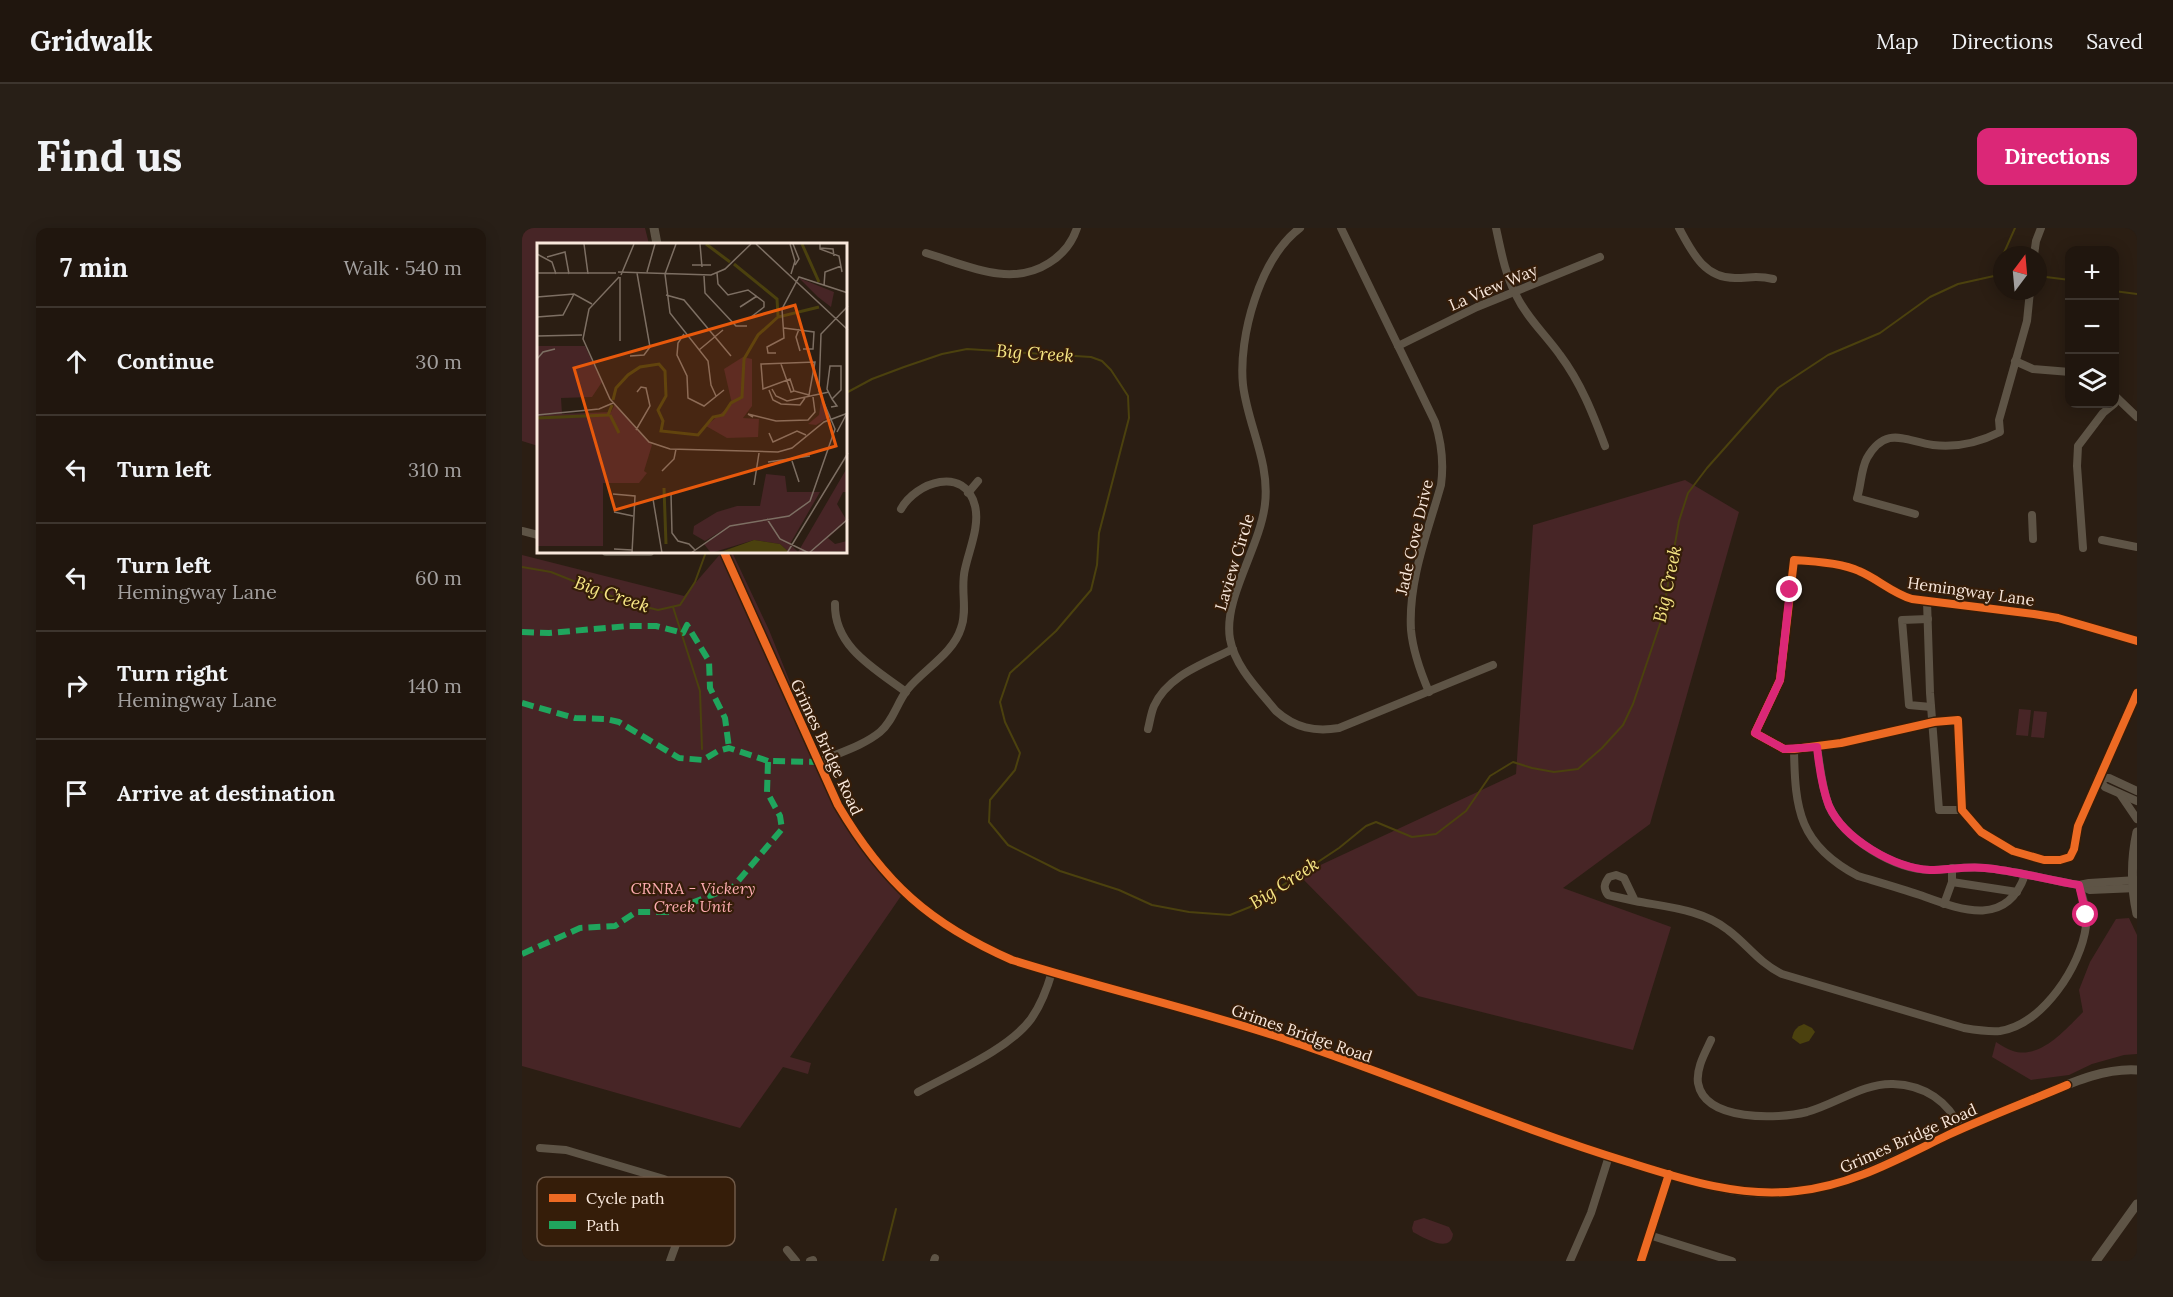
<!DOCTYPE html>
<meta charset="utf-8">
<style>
:root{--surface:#20160e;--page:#281f17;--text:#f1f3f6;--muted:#a29f9e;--line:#3d352e;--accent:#db2777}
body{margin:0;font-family:Lora,serif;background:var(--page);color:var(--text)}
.controls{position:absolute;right:18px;top:18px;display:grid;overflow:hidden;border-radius:12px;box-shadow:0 3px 15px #0003}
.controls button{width:54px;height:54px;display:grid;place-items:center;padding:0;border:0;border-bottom:2px solid var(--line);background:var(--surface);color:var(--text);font:30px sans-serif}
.compass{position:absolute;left:1471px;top:18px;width:54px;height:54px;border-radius:50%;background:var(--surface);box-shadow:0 3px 15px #0003;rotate:16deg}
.stop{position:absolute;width:18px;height:18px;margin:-14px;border:4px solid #db2777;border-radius:50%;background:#fff}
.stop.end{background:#db2777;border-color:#fff;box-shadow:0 2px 6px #0008}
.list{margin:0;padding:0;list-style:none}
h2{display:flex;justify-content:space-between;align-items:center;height:78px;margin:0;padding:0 24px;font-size:26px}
h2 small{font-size:20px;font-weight:400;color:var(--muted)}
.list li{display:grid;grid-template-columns:39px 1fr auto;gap:18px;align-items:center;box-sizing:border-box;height:108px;padding:0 24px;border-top:2px solid var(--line)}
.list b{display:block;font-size:22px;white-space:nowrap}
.list p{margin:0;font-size:20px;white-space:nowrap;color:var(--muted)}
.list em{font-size:20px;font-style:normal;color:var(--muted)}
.icon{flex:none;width:33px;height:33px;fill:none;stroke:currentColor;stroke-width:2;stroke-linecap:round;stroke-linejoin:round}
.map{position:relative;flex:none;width:1615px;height:1033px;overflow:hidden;border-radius:12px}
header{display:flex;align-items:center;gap:36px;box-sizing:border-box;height:84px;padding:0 30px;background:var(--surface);border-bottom:2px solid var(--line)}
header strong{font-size:28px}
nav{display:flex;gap:33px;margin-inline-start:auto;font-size:21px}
.intro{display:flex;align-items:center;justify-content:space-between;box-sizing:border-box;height:144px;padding:0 36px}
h1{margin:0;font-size:42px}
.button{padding:15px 27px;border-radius:12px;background:var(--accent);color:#fff;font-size:21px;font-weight:700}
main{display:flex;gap:36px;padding:0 36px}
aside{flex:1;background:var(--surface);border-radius:12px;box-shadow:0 3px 15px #0003}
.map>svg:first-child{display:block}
.green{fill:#472526}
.water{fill:#4b410e}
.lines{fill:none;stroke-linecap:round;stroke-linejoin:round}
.stream{stroke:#4b410e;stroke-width:2}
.minor{stroke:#5e5446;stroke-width:8}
.tertiary{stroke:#5e5446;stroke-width:9}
.quiet{stroke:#20a55d;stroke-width:6;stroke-dasharray:12 6;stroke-linecap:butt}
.cycleway-casing{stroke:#351d09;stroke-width:11}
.cycleway{stroke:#ed6a23;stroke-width:8}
.route{stroke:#db2777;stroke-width:8}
.labels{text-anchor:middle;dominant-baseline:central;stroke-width:4.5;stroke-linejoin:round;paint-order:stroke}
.street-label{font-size:16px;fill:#f9e8dc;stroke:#351d09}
.park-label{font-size:16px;font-style:italic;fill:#fdacb0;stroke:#351d09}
.water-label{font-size:18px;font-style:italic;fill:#f6e684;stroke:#351d09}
.inset-river{fill:none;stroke:#4b410e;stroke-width:3}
.inset-road{fill:none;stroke:#7d6f63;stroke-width:1.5}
.view{fill:#e8590c;fill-opacity:0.15;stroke:#e8590c;stroke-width:3}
.inset-edge{fill:none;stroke:#f9e8dc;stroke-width:3}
.key{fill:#351d09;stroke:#705a48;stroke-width:1.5}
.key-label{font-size:16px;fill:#f9e8dc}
</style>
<header>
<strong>Gridwalk</strong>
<nav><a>Map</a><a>Directions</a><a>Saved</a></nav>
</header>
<div class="intro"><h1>Find us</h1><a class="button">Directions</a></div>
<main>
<aside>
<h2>7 min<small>Walk · 540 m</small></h2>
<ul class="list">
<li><svg class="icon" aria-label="ahead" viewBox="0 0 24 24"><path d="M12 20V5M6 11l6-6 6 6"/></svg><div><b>Continue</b></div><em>30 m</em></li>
<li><svg class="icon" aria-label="left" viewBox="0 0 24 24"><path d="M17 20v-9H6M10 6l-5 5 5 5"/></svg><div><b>Turn left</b></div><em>310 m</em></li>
<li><svg class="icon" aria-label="left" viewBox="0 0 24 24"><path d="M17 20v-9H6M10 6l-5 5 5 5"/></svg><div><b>Turn left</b><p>Hemingway Lane</p></div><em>60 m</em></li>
<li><svg class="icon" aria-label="right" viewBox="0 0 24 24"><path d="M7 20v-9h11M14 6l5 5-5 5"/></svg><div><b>Turn right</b><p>Hemingway Lane</p></div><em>140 m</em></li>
<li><svg class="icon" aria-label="arrive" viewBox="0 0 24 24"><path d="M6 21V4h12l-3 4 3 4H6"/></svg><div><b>Arrive at destination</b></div></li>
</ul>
</aside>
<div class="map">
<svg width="1615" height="1033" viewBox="0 0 1615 1033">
<rect width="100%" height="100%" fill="#2b1e13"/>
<g class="green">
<path d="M0,0H123L127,16H16V218L0,213Z"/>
<path d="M1163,252L1217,284L1128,596L1041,660L1149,699L1111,822L896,768L777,647L994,546L1011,297Z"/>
<path d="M200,324H210L247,402L331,610L379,668L268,829L289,835L286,846L261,839L218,900L0,838V327L162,368Z"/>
<path d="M1497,481L1509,482L1506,508L1494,507Z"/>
<path d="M1512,483L1525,484L1522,510L1509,509Z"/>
<path d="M1607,690L1615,707V826L1602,827L1570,836L1547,847L1509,852L1470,829L1474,814C1479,817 1485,821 1491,823C1518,832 1544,801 1561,784L1557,762L1568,734L1594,691Z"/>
<path d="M902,990L927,999L931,1006C929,1026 902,1010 891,1004L890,1000L892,993Z"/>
</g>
<path class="water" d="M1282,796L1290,800L1293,804L1287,813L1278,816L1270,810C1272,802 1274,799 1282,796Z"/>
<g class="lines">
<g class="stream">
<path d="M1481,27L1493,0"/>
<path d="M1472,48L1480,29"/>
<path d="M1516,48L1548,52"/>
<path d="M1592,63L1615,66"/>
<path d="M324,165L350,151L382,139L420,126L445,121L569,129L580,133L589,142L606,168L607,190L577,305L575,337L569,362L534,403L488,445L478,474L483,494L498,525L493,542L468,572L467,594L486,617L538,643L597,662L630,677L667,684L708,687L728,679L817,620L844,598L854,594L890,609L914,606L944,583L968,548L991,534L1010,540L1032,544L1056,541L1080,520L1101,497L1111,476L1140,390L1157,293L1166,265L1185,240L1256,160L1306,127L1358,105L1408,69L1436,56L1472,48H1480"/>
<path d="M0,339L29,344L104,374L136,382L158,377L173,354L184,324"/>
<path d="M151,379L178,463L180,521"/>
<path d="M361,1033L374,981"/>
</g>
<g class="minor">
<path d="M778,0C738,30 716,109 721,157C726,198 748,234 743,276C738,320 701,370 708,411C713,439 737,462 754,483C773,500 793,504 817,500L971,437"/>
<path d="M819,0L913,194C920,216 922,235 919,257C906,303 886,353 889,402C891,424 898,443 907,464"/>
<path d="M974,0C979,23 983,46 994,67C1005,90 1023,106 1038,127C1059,155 1071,186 1083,218"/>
<path d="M1157,0C1170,24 1182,50 1213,50C1229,50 1235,47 1251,51"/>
<path d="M404,25C444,37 488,60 527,35C540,27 550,15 555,0"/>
<path d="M1512,27L1514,13L1519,0"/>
<path d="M876,118L955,79L1078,29"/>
<path d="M1493,133L1511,141L1548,144"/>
<path d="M1592,167L1615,189"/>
<path d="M446,265L456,253"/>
<path d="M1393,286L1335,270C1339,258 1339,241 1345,230C1364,197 1383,213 1411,217C1435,220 1456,215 1478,204L1477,192L1505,93L1508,63"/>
<path d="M1510,287L1511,311"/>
<path d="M0,303L16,307"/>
<path d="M1580,312L1615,319"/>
<path d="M1561,320L1555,238L1556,218L1581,185L1592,176"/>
<path d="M84,324H128"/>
<path d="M1405,373L1408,465L1417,582H1440"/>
<path d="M313,376C312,419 353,441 384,464"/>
<path d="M1406,391L1380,392L1387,477L1409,479"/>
<path d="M1615,413L1536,390L1512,386L1390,371C1370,365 1356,351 1337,343C1320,335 1291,333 1272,332L1258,452L1233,505L1262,521H1272L1319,515L1412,494L1436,492L1440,582L1459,604L1491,623L1522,632H1538L1548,629L1552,621L1556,598L1615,465"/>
<path d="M626,501C628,493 629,485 632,478C646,447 682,436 711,421"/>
<path d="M1295,519C1298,538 1300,560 1307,578C1322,611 1372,641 1408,642C1426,642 1444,638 1463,640C1495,643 1526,652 1557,657L1568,662L1615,660"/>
<path d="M1272,521C1273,582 1277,617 1336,648C1356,654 1377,660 1398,667C1437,681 1484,701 1503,647"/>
<path d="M296,534C316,525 341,518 358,504C371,493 375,475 385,462C402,441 431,426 439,400C446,381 438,361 443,341C447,322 458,298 453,278C443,237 394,254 379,281"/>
<path d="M1576,550L1583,559L1615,573"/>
<path d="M1576,550H1587L1615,563"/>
<path d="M1598,566L1615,591"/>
<path d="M1430,654L1495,664"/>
<path d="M1557,657L1567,655L1615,652"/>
<path d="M1113,673L1086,667C1081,660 1082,656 1087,649L1094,647L1102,650L1113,673C1144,679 1180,681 1206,702C1226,717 1236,734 1260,746L1442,800C1454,802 1466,804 1478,803C1521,796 1559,738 1564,698C1566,685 1561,670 1557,657"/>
<path d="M1422,676L1430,654V640"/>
<path d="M1189,812C1183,825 1174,840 1176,855C1183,894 1256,891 1285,884C1314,876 1341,855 1371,856C1402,857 1427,873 1439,902"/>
<path d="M396,864C430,845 486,822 509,791C519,777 525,761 530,744"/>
<path d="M18,920L44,922L142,951C177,972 158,1003 148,1033"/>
<path d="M1127,1007L1210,1033"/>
<path d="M265,1022L274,1033"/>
<path d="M288,1033L291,1032"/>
<path d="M412,1033L413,1030"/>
<path d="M1048,1033L1069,985L1087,928"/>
<path d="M1119,1033L1147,946"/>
</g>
<g class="tertiary">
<path d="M132,0L135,16"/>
<path d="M202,324L316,577C362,655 408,696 490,732C583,761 678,782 770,813C883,852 992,899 1106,934C1155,949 1206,967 1257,965C1314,963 1364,936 1414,913C1449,897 1483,882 1518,868C1549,855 1581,840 1615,842"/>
<path d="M1615,604C1609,631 1609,659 1615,686"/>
<path d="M1574,1033L1615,976"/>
</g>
<g class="quiet">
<path d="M0,404L27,405L106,398H134L161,405L165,397L187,433L188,460L203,490L207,520"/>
<path d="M0,475L53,490L84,491L97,494L157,530L181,532L196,523L207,520L246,533"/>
<path d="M0,726L58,700L93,698L114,684H146L211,659L260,601L258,588L245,564L246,533L296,534"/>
</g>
<g class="cycleway-casing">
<g id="cycleway">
<path d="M202,324L316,577C362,655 408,696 490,732C582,761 677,782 769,813C882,851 992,899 1106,934C1160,951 1217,970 1275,963C1329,958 1378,930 1426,907C1465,889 1505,874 1545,857"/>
<path d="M1615,413L1536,390L1512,386L1390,371C1370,365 1356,351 1337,343C1320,335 1291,333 1272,332L1258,452L1233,505L1262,521H1272L1319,515L1412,494L1436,492L1440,582L1459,604L1491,623L1522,632H1538L1548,629L1552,621L1556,598L1615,465"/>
<path d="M1119,1033L1147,946"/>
</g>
</g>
<use href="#cycleway" class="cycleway"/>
</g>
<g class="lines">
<path class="route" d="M1268,362L1258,452L1233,505L1262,521L1295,519C1297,538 1300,560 1307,578C1322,611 1372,640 1408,642C1426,642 1444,638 1463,640C1495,643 1526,652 1557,657L1564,687"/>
</g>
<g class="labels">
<g class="street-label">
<text transform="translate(971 59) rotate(-23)">La View Way</text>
<text transform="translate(892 309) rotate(-77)">Jade Cove Drive</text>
<text transform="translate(712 334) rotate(-73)">Laview Circle</text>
<text transform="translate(1449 363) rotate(8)">Hemingway Lane</text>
<text transform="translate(305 519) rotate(65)">Grimes Bridge Road</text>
<text transform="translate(780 805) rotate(19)">Grimes Bridge Road</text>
<text transform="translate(1386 910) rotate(-24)">Grimes Bridge Road</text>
</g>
<g class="park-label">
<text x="171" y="660">CRNRA - Vickery<tspan x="171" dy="18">Creek Unit</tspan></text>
</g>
<g class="water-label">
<text transform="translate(513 125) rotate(4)">Big Creek</text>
<text transform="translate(1145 356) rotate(-78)">Big Creek</text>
<text transform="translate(90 366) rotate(19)">Big Creek</text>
<text transform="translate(762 655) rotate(-33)">Big Creek</text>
</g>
</g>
<g transform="translate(15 15)">
<rect width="310" height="310" fill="#2b1e13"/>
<path d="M262,35L297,49L294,64L281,54ZM0,103H48L65,139L55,154L24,155L25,171L74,169L78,161L115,202L107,228L110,230L102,240H66V303H0ZM206,114L215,116V163L206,175L222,176L221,194L190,195L169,183L195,161L187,126ZM284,157L294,173L279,182L271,181L282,172ZM310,225V249H306L300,261L310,278L291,295L298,301L310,298V308L253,310L243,301L217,297L174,310L167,301L194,282L168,298L156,291L157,283L180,269L200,263H223L229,231L248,233L250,249H283L253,301L261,309Z" fill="#472526"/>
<path d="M217,297L243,301L253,310H181Z" fill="#4b410e"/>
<path class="inset-river" d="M169,1L193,19M265,1L282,39M197,21L240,56L241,73M76,157L79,145L91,132L103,124L122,121L128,128L129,153L121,167L126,178L124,188L161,192L176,174L186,172L194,160L205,154L207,116L221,92L241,74L282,64M73,172L82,190M0,175L71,172L75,162M127,245L129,301"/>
<path class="inset-road" d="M47,1L51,31M139,1L128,31L133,70L171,118L174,142L179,153M163,1L165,24M219,1L311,87M253,1L258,18L254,31M256,1L262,16L258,22M283,1V6L302,13L305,29M283,5L296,6L297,13M0,11L15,19L19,31M10,14L28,9L32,31M155,22H174M81,29L174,32L188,26L214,1M110,29L118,1M0,30H79M180,30L181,41L191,52L211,47L227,59V64L214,74M84,32L97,1M167,33L168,50L199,83H210M82,34L52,66L46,96L73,156L112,199L133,206L241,209L255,205L287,179L311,170M287,43L288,29L304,23M129,52L147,57L194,113M0,54L37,51L55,61M203,64L220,53M0,74L26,72L37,51M247,85L277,89L276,106H266M262,86L259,94L263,108M147,91L141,100L140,112L150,133L151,155L167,163L187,147M0,93L45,92M83,98V34M162,107L186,87M239,110H231L230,104L247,95L245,66L262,34L311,50M93,113L107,112L113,104L100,30M0,116L6,109L18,106M278,119L272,152L257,148L253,136L226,146L224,121ZM244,121L254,149L257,148M235,146L239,153L250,158L292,149M232,147L236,157L244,161L263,162L268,155M294,164L300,163L295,156L290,146L293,123H304V147L295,156M0,172L62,166L76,160M216,174L211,171L239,178L271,177L278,169L276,154M99,187L113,163L109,145L104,144L100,149M300,189L309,172M232,190L236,199L260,188L269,192M255,218L262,239M231,219L273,213M125,228L137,216L139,206M217,242L222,210M134,250L135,290L141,298L152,301L158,307M76,251L98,253L95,310M116,256L125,310M77,269L96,273M230,276L243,296L272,310M77,306L95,307M154,310L193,283L252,273L273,258L298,186L282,148L284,91L311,63M250,310L311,210M272,310L311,276"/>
<path class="view" d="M258,62L299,203L78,267L37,125Z"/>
<rect width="310" height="310" class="inset-edge"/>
</g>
<rect x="15" y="949" width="198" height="69" rx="9" class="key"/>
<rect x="27" y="966" width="27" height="8" fill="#ed6a23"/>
<rect x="27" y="993" width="27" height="8" fill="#20a55d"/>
<g class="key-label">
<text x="64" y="976">Cycle path</text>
<text x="64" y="1003">Path</text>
</g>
</svg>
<div class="controls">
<button>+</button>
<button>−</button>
<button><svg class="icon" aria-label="layers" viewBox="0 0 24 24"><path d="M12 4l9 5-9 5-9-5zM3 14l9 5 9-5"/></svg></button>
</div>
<svg class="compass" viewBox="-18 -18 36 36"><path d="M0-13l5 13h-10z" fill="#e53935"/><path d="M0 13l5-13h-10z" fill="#a29f9e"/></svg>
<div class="stop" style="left:1564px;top:687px"></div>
<div class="stop end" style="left:1268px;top:362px"></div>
</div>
</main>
